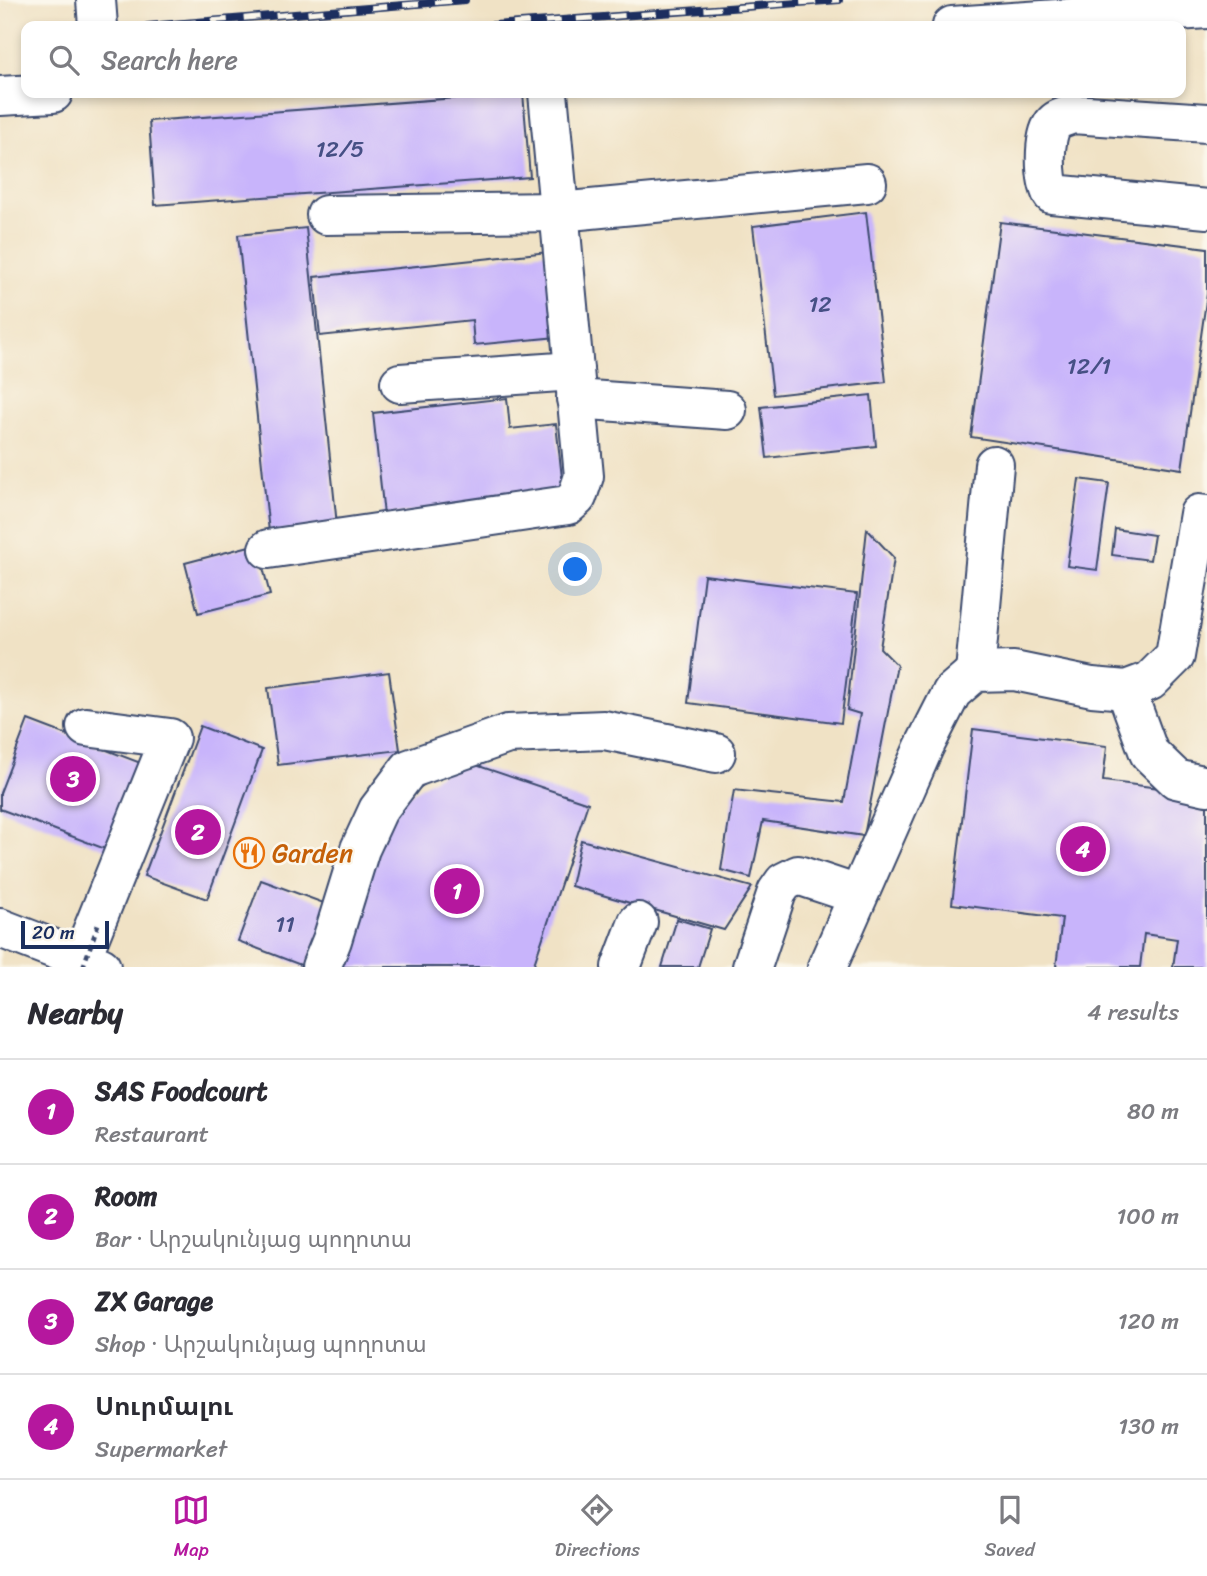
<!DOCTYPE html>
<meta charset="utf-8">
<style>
:root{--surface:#fff;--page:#f7f7f7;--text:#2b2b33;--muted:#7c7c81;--line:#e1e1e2;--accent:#b5179e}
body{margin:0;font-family:Sriracha,"Noto Sans Armenian",sans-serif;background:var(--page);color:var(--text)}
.scale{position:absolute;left:21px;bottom:18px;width:88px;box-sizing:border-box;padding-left:7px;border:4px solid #1b2f5e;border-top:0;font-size:19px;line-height:24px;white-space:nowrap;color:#1b2f5e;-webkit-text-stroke:5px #fbf7ec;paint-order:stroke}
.you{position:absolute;left:576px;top:570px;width:24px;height:24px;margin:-18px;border:5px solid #fff;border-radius:50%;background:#1a73e8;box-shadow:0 0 0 10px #1a73e833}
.badge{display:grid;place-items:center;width:46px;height:46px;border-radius:50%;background:var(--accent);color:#fff;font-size:23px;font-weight:700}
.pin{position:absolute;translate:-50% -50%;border:4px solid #fff;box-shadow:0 2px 7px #0006}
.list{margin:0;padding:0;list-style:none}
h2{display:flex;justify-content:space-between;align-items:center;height:91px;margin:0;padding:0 28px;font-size:30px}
h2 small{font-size:23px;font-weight:400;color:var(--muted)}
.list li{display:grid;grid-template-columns:46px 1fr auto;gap:21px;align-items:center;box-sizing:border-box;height:105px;padding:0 28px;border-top:2px solid var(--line)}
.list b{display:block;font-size:26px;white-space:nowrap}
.list p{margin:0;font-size:23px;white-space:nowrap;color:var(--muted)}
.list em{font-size:23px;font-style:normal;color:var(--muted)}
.icon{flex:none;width:38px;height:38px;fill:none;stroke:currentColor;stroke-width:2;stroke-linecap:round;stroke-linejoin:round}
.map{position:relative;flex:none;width:1207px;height:967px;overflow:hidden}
.search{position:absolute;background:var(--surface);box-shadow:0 4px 10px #0003;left:21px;right:21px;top:21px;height:77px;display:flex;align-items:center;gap:18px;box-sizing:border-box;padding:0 24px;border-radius:14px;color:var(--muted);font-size:26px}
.sheet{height:511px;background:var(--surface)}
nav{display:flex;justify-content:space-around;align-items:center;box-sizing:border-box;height:98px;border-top:2px solid var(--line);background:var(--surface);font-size:19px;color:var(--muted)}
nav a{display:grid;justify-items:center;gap:4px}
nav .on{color:var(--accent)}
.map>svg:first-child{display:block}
.building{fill:#c8b4fb}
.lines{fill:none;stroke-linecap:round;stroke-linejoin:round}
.minor-casing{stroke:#3b4a6d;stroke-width:42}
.major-casing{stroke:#3b4a6d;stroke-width:42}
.minor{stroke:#fff;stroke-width:38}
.major{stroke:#fff;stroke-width:38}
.rail-casing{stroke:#1b2f5e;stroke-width:8}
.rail{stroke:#fbf7ec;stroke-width:5;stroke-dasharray:16;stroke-linecap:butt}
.path-bridge{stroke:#3b4a6d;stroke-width:4.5;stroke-dasharray:5 5;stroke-linecap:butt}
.labels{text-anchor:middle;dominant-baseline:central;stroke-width:5;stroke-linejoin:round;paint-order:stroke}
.number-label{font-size:23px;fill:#465085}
.food-label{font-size:26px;fill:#c56008;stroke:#fbf7ec;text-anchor:start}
</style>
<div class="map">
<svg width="1207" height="967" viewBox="0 0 1207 967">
<rect width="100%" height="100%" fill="#fbf7ec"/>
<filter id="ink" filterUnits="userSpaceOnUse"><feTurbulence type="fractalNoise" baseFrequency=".0143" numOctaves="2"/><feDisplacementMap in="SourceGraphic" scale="14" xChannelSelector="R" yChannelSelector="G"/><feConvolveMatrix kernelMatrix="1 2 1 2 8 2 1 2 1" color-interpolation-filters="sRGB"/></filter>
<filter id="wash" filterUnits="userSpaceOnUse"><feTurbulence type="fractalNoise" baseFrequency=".00686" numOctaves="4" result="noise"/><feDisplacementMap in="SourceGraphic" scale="28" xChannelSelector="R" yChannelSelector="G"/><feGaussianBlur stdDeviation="1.57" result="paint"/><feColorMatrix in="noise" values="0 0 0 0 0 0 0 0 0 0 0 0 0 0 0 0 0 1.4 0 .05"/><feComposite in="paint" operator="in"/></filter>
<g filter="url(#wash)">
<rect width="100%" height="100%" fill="#f0e2c5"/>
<g id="blocks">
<g class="building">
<path d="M523,93L530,177L155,205L149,121Z"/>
<path d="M866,212L886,382L773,395L753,226Z"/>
<path d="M1000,222L1207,248V294L1182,469L971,437Z"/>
<path d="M306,228L337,525L269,532L238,235Z"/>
<path d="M548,252L557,337L474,345L472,320L320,336L314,277Z"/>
<path d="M871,395L876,446L767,458L761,407Z"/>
<path d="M507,398L510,429L556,424L564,496L384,515L373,413Z"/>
<path d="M1079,479L1109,483L1097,570L1067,566Z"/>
<path d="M867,529L894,558L880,648L897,665L864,836L763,821L751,878L721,870L734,790L844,802L860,714L847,710Z"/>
<path d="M1115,529L1154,535L1150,560L1112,555Z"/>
<path d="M257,544L270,595L198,613L185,563Z"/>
<path d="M704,575L857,594L841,723L688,703Z"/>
<path d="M389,672L400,750L278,765L268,688Z"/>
<path d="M28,720L146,765L113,852L0,809V793Z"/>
<path d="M200,726L262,750L207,899L144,876Z"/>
<path d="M973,729L1107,746L1103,781L1207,794V967H1173L1177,939L1144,934L1140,967H1056L1062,918L952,904Z"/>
<path d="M461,760L588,803L533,967H331L379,815Z"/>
<path d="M581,840L752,887L724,930L571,886Z"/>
<path d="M261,880L332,906L306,967L238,941Z"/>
<path d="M677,919L710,929L698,967H662Z"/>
</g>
</g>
</g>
<g filter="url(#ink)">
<use href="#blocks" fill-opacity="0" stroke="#3b4a6d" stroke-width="2"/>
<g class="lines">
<g class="minor-casing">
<g id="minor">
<path d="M96,0L98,26"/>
<path d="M952,26L1207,9"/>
<path d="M0,96L53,93"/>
<path d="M1207,123L1072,114C1066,117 1057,118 1053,124C1043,138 1044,179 1052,194L1207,209"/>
<path d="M326,215L559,212L867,183"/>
<path d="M400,383L574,371"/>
<path d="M576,399L727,410"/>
<path d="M268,549L568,505L577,497L584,476L548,93"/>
<path d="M975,672L994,465"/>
<path d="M1126,690L1149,753L1176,779L1207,786"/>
<path d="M81,959L170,738L86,727"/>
<path d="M321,967L332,940L360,849L378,810L409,769L508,734L604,730L716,753"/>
<path d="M621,967L638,922"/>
<path d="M752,967L777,892L784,882L798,875L858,895"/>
<path d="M827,967L924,747L952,692L975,672L1014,671L1092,687L1126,690L1150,681L1175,656L1199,514L1207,515"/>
</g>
</g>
<g class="major-casing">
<path id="major" d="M0,928L101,967"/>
</g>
<use href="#minor" class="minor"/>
<use href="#major" class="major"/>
<g class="rail-casing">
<g id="rail">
<path d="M148,26L465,0"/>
<path d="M481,26L839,0"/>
</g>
</g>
<use href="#rail" class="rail"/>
<path class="path-bridge" d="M83,967L99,922"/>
</g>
</g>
<defs>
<g id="restaurant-ring" transform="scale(1.575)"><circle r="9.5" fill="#fbf7ec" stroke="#e8710a" stroke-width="1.5"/><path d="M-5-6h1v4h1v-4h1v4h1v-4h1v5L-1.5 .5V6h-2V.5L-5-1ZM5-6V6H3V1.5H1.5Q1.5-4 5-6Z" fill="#e8710a"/></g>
</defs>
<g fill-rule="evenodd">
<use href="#restaurant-ring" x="249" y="853"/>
</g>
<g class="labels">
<g class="number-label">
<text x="340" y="149">12/5</text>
<text x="820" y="304">12</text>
<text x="1089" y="366">12/1</text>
<text x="285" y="924">11</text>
</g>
<g class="food-label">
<text x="272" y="853">Garden</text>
</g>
</g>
</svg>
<div class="scale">20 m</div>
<div class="you"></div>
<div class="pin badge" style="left:457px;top:891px">1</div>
<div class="pin badge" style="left:198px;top:832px">2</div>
<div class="pin badge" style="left:73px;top:779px">3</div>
<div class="pin badge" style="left:1083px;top:849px">4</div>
<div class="search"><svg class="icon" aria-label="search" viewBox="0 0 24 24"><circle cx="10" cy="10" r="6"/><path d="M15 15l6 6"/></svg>Search here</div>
</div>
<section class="sheet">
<h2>Nearby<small>4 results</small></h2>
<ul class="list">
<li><span class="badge">1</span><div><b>SAS Foodcourt</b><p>Restaurant</p></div><em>80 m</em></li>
<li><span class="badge">2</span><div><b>Room</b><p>Bar · Արշակունյաց պողոտա</p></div><em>100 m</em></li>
<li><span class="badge">3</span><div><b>ZX Garage</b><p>Shop · Արշակունյաց պողոտա</p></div><em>120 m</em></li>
<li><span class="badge">4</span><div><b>Սուրմալու</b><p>Supermarket</p></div><em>130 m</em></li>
</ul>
</section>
<nav>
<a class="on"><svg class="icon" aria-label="map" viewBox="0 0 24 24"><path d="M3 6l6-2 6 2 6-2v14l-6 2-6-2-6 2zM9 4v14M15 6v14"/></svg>Map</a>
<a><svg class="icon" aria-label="directions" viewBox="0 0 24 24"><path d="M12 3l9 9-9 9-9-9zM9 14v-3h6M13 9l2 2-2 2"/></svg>Directions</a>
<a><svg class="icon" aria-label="saved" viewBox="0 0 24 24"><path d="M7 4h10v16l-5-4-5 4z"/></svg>Saved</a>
</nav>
